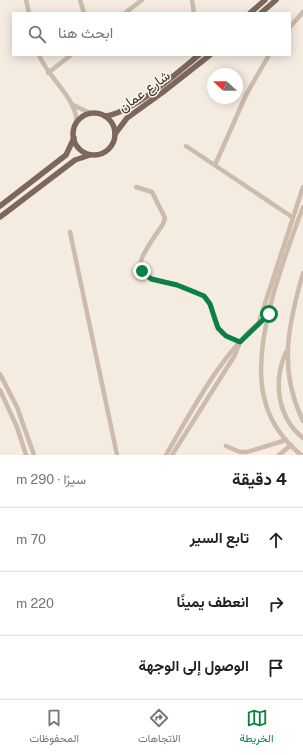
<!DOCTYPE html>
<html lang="ar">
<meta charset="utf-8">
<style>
:root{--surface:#fff;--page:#f6f6f6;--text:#222;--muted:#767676;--line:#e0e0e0;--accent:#0b8043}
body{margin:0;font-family:"Public Sans",Vazirmatn,sans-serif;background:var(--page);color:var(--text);direction:rtl}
.compass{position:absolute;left:207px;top:68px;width:36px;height:36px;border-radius:50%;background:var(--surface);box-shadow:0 2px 10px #0003;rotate:292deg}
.stop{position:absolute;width:12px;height:12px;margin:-9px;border:3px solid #0b8043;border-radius:50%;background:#fff}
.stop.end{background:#0b8043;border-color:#fff;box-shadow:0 1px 4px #0008}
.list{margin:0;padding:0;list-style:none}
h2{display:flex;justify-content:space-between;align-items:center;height:52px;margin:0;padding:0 16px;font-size:17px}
h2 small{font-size:13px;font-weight:400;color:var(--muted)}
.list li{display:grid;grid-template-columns:26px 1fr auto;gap:12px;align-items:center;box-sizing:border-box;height:64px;padding:0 16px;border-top:1px solid var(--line)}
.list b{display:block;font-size:15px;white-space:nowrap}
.list em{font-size:13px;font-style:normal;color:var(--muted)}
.icon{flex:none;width:22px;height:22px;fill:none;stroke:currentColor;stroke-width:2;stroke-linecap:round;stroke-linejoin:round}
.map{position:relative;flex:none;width:303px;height:455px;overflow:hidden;direction:ltr}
.search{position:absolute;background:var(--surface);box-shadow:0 2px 10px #0003;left:12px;right:12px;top:12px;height:44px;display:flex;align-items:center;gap:10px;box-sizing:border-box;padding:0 14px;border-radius:0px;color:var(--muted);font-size:15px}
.sheet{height:244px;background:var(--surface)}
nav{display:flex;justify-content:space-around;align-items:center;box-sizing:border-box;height:56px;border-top:1px solid var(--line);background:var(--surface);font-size:11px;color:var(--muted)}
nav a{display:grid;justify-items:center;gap:2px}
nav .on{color:var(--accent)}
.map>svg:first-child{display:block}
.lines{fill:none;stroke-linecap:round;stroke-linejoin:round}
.minor{stroke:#cdbbac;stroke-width:4.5}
.major{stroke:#7d675c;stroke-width:5.5}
.route{stroke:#0b8043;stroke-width:5}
.labels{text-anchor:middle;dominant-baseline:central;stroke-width:3;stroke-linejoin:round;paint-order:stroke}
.street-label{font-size:14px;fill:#3b302b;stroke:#fbf5ee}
</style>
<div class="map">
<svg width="303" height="455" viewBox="0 0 303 455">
<rect width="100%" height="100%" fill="#f4ebe1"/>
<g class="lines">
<g class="minor">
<path d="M26,0L29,13"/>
<path d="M80,0L84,13"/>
<path d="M192,0L194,13"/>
<path d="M125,13L142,0"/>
<path d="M290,27L303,12"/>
<path d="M39,55C48,78 76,97 77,123"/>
<path d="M48,73L71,55"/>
<path d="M73,105L90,113"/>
<path d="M186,146L292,217"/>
<path d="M215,165L246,95L269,55"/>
<path d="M136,187L152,192L165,218L163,224C156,235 147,246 142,258C134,279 160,280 174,284C183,287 197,291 205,297C215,306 211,322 221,332C226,337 234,339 240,342L235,355L172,455"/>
<path d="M70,232L117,455"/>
<path d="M303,273C288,325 278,370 303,421"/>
<path d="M259,322L303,187"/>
<path d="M286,352C273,381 277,417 303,438"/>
<path d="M0,374L17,407L34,455"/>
<path d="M0,390L17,427L26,455"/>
<path d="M226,446L240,452H247L286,440"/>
<path d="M166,455C195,405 223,350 269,314"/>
<path d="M279,455L291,445"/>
<path d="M301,455C283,440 269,420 264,397C251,343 284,258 303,207"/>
</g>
<g class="major">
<path d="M250,13L265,0"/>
<path d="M261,13L276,0"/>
<circle cx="94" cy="134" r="21"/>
<path d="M105,116C131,114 178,72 199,55"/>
<path d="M115,134L127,118L163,92L210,55"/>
<path d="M0,206L66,155L74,138"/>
<path d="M0,217L75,160L90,155"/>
</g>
</g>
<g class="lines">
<path class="route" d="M142,271L151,279L177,285L204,296L210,304L218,328L226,336L240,342L269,314"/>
</g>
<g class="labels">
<g class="street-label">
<text transform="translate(144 91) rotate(-36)">شارع عمان</text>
</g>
</g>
</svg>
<svg class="compass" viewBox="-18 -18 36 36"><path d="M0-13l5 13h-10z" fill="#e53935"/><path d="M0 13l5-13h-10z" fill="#767676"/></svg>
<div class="stop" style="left:269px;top:314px"></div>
<div class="stop end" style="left:142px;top:271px"></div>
<div class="search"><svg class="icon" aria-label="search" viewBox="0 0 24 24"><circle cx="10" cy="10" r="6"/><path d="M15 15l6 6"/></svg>ابحث هنا</div>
</div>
<section class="sheet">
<h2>4 دقيقة<small>سيرًا · 290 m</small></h2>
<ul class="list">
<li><svg class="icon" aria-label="ahead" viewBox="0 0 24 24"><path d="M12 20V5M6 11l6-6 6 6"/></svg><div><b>تابع السير</b></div><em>70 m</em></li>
<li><svg class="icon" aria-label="right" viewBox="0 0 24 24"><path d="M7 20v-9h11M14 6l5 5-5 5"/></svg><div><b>انعطف يمينًا</b></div><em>220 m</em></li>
<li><svg class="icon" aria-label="arrive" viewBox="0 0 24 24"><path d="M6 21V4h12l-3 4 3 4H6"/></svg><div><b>الوصول إلى الوجهة</b></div></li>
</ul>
</section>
<nav>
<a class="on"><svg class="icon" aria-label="map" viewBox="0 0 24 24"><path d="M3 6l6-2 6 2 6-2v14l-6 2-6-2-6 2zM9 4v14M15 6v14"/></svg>الخريطة</a>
<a><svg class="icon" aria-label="directions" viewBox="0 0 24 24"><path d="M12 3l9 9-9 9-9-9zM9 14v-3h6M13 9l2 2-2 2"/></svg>الاتجاهات</a>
<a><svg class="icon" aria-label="saved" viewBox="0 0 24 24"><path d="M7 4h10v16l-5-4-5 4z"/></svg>المحفوظات</a>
</nav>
